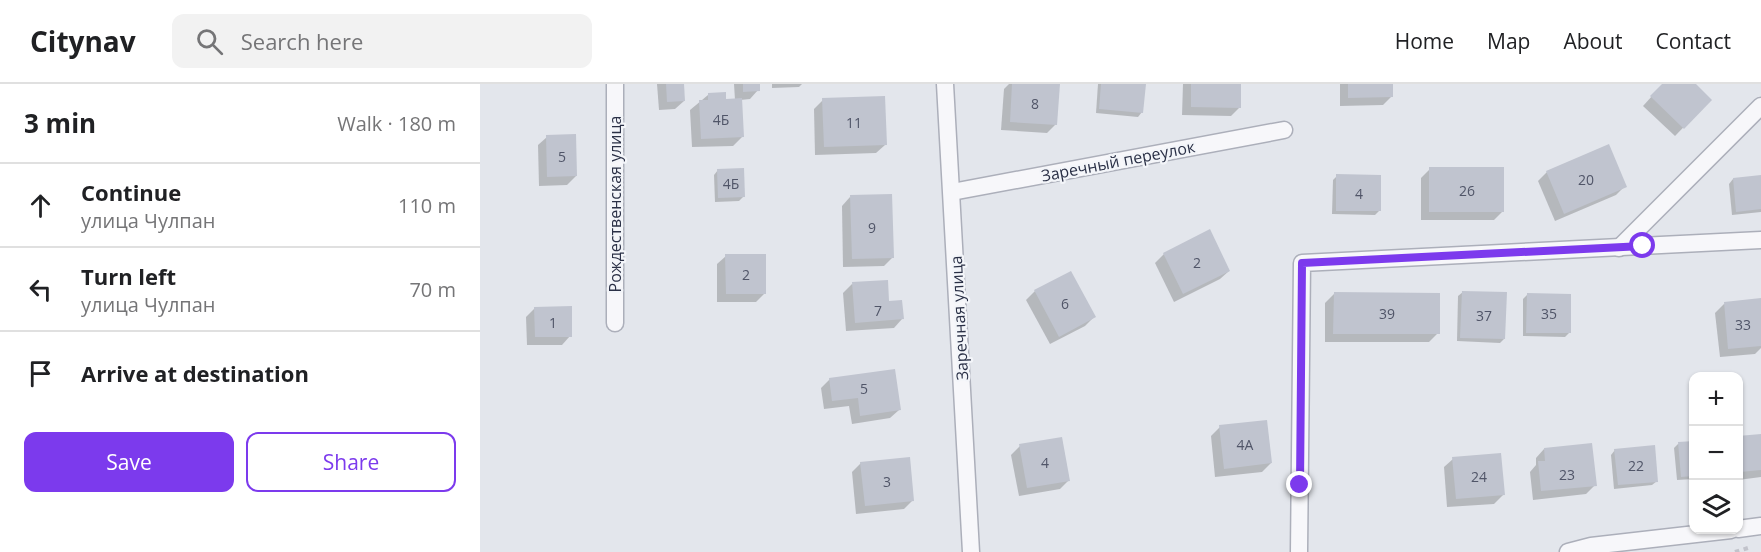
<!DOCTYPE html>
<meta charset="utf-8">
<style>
:root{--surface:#fff;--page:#f2f2f2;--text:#202124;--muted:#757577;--line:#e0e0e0;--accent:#7c3aed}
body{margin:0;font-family:"Open Sans",sans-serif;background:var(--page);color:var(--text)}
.controls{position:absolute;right:18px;bottom:18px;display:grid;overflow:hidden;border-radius:12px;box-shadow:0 2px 4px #0004}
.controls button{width:54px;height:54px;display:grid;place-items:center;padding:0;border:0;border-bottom:2px solid var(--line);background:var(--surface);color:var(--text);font:30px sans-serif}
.stop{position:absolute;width:18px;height:18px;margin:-14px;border:4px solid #7c3aed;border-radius:50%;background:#fff}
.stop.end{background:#7c3aed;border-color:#fff;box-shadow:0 2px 6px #0008}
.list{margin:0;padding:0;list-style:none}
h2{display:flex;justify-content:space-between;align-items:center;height:78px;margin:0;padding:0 24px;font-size:26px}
h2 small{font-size:20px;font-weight:400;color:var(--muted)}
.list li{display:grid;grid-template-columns:39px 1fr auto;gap:18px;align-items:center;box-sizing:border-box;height:84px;padding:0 24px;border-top:2px solid var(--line)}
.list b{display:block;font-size:22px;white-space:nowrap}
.list p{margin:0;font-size:20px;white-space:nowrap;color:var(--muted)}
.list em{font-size:20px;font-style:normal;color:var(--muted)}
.actions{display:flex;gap:12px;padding:18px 24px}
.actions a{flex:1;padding:14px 0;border:2px solid var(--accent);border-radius:12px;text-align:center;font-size:21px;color:var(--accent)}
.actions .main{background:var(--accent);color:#fff}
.icon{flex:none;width:33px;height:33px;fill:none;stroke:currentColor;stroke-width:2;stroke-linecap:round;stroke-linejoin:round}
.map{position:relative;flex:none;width:1281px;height:468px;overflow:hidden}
header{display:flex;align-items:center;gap:36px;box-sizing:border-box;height:84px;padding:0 30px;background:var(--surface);border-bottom:2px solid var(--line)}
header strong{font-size:28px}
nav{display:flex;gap:33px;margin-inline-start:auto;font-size:21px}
.search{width:420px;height:54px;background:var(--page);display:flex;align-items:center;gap:15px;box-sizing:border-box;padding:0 21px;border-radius:12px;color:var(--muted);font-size:22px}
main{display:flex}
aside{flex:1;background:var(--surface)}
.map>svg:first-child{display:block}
.shadow{fill:#0003}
.building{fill:#c0c4cf}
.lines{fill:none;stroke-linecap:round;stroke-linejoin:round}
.minor-casing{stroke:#acafba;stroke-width:19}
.path{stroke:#c2c3cb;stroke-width:4;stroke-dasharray:4.5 4.5;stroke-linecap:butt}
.minor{stroke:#f7f7fa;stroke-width:16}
.route{stroke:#7c3aed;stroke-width:8}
.labels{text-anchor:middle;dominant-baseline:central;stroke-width:4.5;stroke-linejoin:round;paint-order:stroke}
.number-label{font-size:14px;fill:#505568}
.street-label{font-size:16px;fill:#2a3046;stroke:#f3f5f9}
</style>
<header>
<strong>Citynav</strong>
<div class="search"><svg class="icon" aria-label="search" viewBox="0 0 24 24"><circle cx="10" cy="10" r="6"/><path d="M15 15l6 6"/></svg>Search here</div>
<nav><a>Home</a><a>Map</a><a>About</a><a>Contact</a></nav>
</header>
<main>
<aside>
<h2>3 min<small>Walk · 180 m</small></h2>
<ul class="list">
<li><svg class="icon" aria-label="ahead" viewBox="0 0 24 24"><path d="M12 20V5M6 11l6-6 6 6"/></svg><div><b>Continue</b><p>улица Чулпан</p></div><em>110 m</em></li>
<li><svg class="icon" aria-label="left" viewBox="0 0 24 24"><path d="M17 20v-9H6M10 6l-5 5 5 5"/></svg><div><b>Turn left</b><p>улица Чулпан</p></div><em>70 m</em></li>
<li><svg class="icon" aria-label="arrive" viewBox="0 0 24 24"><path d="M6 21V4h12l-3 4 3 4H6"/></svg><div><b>Arrive at destination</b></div></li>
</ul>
<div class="actions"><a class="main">Save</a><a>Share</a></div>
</aside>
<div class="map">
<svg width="1281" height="468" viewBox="0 0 1281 468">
<rect width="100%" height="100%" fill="#e3e6ec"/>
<g class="shadow">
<path d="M177,0H203L204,17L195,25L179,26Z"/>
<path d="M254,0H278V6L270,15L260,16L262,53L253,62L212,63L210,26L228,11L245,16H255Z"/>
<path d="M292,0H322L319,3L292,4Z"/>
<path d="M529,0H578L576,40L567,49L521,46L524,5Z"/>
<path d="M618,0H664L662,28L658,33L616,29Z"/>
<path d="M703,0H760V23L751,32L702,31Z"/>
<path d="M860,0H911L912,12L903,21L860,22Z"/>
<path d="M1183,0H1214L1230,16L1195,52L1163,22Z"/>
<path d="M343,16L405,61L396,69L335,71L334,25Z"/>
<path d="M67,53L96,92L87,101L59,102L58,61Z"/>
<path d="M950,85L1023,127L1014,136H941V94Z"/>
<path d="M238,86L264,112L259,117L235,118L234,91Z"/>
<path d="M1067,88L1145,102L1136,111L1075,137L1058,97Z"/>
<path d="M857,92L899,127L895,131L852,130L853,96Z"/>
<path d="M1281,93V128L1252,131L1249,100L1253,95Z"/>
<path d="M370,113L413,173L404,182L363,183L362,122Z"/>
<path d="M729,147L749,187L740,195L694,218L675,179L684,170Z"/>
<path d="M246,172L285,209L276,218H237V180Z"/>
<path d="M372,200L422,235L414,244L366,247L363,209Z"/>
<path d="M555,207L614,233L605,242L570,260L546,216Z"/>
<path d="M983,208L1024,255L1020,259L977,257L978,212Z"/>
<path d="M854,210L958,249L949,258H845V219Z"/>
<path d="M1047,211L1089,249L1085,253L1043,252V215Z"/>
<path d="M1244,220L1281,230V264L1275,270L1240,273L1235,229Z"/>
<path d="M55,224L90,252L82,261H47L46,233Z"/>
<path d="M350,295L419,326L410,334L372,340L369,322L344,325L341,304Z"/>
<path d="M740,343L791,379L782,388L735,393L731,352Z"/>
<path d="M1281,351V393L1258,396V354Z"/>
<path d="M1214,358V395L1197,396L1194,364L1198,360Z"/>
<path d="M540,362L589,396L580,405L539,412L531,371Z"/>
<path d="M1064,365L1115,401L1106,410L1053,416L1050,388L1056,381V374Z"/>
<path d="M1135,366L1177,397L1172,401L1134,405L1131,371Z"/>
<path d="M973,375L1023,411L1014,420L967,423L964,383Z"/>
<path d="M381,379L433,416L424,425L376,430L372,388Z"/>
</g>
<g class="building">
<path d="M186,0H204L205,17L187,18Z"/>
<path d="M263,0H280V7L263,8Z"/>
<path d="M532,0H580L577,41L530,38Z"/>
<path d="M621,0H666L663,29L619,25Z"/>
<path d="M711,0H761V24L711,23Z"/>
<path d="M868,0H913V13L868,14Z"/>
<path d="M1182,0H1216L1232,16L1204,45L1170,12Z"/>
<path d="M246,8V15L262,14L264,53L221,55L219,16H228V9Z"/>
<path d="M405,12L407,61L344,63L342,14Z"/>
<path d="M96,50L97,92L67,93L66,51Z"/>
<path d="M1129,60L1147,103L1084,130L1066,87Z"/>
<rect x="949" y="83" width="75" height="45"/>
<path d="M264,84L265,113L238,114L237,85Z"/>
<path d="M856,90L901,91V127H856Z"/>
<path d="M1281,91V125L1256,128L1253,94Z"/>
<path d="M412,110L414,174L372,175L370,111Z"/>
<path d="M730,145L750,187L703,210L683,169Z"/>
<path d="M245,170H286V210H246Z"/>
<path d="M591,187L616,233L579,253L554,206Z"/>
<path d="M408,196L409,217L422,216L424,235L375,239L372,198Z"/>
<path d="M982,207L1027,208L1025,255L980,254Z"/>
<path d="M854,208L960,209V250H853Z"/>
<path d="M1047,209L1091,210V249H1046Z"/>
<path d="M1281,214V262L1248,265L1244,218Z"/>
<path d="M92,222V253H55L54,223Z"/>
<path d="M415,285L421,326L380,332L378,314L352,317L349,294Z"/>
<path d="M787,336L792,379L744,385L739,341Z"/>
<path d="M1281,350V386L1260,388L1258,352Z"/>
<path d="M582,353L590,397L547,404L539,360Z"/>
<path d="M1214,357V392L1201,393L1198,358Z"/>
<path d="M1112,359L1117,402L1061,407L1058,377H1065L1064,364Z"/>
<path d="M1175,361L1178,398L1138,401L1134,365Z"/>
<path d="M1021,369L1025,411L976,415L972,373Z"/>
<path d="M430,373L434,417L385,422L380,378Z"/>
</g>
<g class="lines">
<g class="minor-casing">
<g id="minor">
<path d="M135,0V239"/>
<path d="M465,0L491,468"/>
<path d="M472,108L804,46"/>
<path d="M1139,164L1281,22"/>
<path d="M1258,445L1281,442"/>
<path d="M819,468L822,179L1281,156"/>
<path d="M1088,468L1111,462L1251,446"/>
</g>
</g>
<path class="path" d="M1255,468L1271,463"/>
<use href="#minor" class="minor"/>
</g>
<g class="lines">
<path class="route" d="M820,401L822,179L1163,162"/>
</g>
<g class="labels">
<g class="number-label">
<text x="555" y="19">8</text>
<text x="241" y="35">4Б</text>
<text x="374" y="38">11</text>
<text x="82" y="72">5</text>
<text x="1106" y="95">20</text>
<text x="251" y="99">4Б</text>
<text x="987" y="106">26</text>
<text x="879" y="109">4</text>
<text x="392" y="143">9</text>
<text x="717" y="178">2</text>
<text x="266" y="190">2</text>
<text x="585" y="219">6</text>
<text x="398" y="226">7</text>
<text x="907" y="229">39</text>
<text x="1069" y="229">35</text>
<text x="1004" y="231">37</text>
<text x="73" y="238">1</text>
<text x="1263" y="240">33</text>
<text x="384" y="304">5</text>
<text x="765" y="360">4А</text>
<text x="565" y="378">4</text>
<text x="1156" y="381">22</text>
<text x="1087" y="390">23</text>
<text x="999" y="392">24</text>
<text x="407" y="397">3</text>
</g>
<g class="street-label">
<text transform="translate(638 77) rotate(-11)">Заречный переулок</text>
<text transform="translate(135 120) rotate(-90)">Рождественская улица</text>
<text transform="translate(479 234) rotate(-93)">Заречная улица</text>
</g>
</g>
</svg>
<div class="controls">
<button>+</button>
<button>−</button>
<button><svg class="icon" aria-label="layers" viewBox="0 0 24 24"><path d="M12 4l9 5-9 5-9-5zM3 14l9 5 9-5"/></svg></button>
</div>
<div class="stop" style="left:1163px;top:162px"></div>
<div class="stop end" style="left:820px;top:401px"></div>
</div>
</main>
